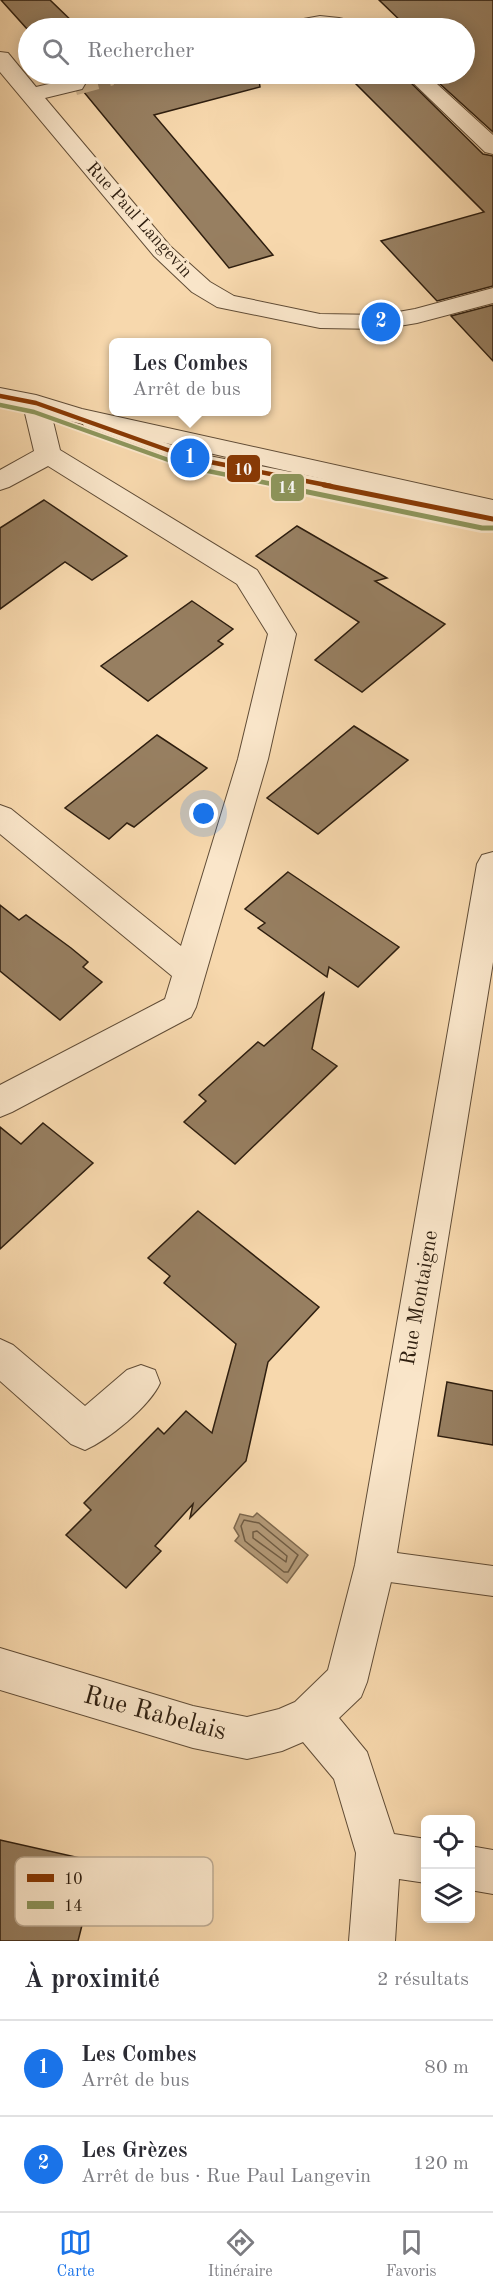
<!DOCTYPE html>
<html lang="fr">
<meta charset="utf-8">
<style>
:root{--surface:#fff;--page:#f7f7f7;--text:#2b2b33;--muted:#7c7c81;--line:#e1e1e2;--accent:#1a73e8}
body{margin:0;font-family:"Old Standard TT",serif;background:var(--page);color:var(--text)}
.controls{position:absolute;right:18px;bottom:18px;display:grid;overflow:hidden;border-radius:9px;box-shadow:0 3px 15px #0003}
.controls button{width:54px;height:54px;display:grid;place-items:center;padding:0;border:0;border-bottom:2px solid var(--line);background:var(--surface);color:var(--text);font:30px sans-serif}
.you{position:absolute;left:204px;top:814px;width:21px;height:21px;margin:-15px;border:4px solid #fff;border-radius:50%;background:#1a73e8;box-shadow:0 0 0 9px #1a73e833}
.badge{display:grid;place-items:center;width:39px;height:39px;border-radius:50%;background:var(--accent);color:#fff;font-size:20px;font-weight:700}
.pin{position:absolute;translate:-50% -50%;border:3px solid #fff;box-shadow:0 2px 6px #0006}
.popup{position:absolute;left:109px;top:338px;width:162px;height:78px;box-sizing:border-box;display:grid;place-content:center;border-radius:9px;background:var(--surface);filter:drop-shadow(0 2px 4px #0005);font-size:20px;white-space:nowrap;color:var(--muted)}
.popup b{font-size:22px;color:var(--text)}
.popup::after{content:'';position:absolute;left:50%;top:100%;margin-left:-12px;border:12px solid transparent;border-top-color:var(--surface)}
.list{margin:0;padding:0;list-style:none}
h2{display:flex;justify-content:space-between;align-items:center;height:78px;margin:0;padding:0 24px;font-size:26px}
h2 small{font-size:20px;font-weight:400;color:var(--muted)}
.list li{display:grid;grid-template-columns:39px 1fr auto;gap:18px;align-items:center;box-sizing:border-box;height:96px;padding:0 24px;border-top:2px solid var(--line)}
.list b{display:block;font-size:22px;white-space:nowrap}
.list p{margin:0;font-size:20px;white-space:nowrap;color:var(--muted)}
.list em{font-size:20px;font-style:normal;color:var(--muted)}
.icon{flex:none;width:33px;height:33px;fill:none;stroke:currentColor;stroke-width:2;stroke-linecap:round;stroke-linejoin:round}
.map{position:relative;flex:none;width:493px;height:1941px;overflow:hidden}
.search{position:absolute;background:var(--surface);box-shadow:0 3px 15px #0003;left:18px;right:18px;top:18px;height:66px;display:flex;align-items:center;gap:15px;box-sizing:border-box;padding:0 21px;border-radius:33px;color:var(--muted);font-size:22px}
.sheet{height:270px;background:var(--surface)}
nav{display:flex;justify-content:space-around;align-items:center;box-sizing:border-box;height:84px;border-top:2px solid var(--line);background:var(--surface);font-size:16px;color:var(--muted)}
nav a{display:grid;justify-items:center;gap:3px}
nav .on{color:var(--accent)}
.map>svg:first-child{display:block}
.water{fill:#b39977;stroke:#7e684d;stroke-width:1.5}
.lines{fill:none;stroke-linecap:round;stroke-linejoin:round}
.shore{stroke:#705c43;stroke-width:1.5}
.building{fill:#977f61;stroke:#2e1e0f;stroke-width:1.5}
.minor-tunnel{stroke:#cfb38d;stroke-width:23;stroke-dasharray:23 12;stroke-linecap:butt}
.service-casing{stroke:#604c36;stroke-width:2}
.minor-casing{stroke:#604c36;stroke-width:2}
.service{fill:#fae6ca;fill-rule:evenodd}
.minor{fill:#fae6ca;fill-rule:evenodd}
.bus-1-far1-casing{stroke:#fae6ca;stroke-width:8}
.bus-1-casing{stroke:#fae6ca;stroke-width:10}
.bus-2-far1-casing{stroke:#fae6ca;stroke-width:8}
.bus-2-casing{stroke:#fae6ca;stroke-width:10}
.bus-1-far1{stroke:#883904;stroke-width:4.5}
.bus-1{stroke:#883904;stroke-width:5}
.bus-2-far1{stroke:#8d955b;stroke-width:4.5}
.bus-2{stroke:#8d955b;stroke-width:5}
.labels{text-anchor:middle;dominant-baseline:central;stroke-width:6;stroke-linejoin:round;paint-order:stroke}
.far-street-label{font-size:18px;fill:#2e1e0f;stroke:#fae6ca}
.street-label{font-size:21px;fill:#2e1e0f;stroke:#fae6ca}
.near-street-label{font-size:26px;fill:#2e1e0f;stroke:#fae6ca}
.key{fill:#fae6ca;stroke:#bdaa92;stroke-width:1.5}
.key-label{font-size:16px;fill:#2e1e0f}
.line-badge{stroke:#fae6ca;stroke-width:2}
.badge-label{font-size:16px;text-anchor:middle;font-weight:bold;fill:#fff}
</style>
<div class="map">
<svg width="493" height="1941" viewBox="0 0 493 1941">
<rect width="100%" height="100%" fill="#f7d8ad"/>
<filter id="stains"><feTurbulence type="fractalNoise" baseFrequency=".00333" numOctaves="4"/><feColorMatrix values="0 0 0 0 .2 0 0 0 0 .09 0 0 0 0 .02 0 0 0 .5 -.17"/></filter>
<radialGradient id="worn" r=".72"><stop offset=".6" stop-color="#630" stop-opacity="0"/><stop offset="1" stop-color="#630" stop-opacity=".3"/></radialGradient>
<path class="water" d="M257,1513L308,1555L287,1583L235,1541L239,1536L234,1528L240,1514L253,1517Z"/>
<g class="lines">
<g class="shore">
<path d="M244,1520L259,1523L298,1555L288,1572H284L245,1541L241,1526Z"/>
<path d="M257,1531L287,1556L286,1562L253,1538V1532Z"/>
</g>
</g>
<g class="building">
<path d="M1,0H50L79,28H28V30Z"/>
<path d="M379,0H493V132L429,74H465V28H408Z"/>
<path d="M67,74H258L260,87L154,115L273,255L229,268L83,91L87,85L84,78L70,77Z"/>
<path d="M346,74H402L483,154L493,156V286L437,301L381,241L484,212Z"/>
<path d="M493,305V361L451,316Z"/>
<path d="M44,500L127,556L92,580L65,562L0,609V528Z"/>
<path d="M297,526L387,578L375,581L445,624L362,692L315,660L359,622L256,556Z"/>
<path d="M192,601L233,629L218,641L223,644L148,701L101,666Z"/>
<path d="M354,726L408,760L318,834L267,798Z"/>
<path d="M157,735L207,768L134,827L127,823L109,839L65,808Z"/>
<path d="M288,872L399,947L358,987L329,967L327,977L258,928L265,923L245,909Z"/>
<path d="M0,905L19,920L26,915L71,948L88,962L83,967L102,982L60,1020L0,971Z"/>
<path d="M324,993L312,1049L337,1066L235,1164L184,1122L206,1101L199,1095L258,1042L264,1046Z"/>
<path d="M43,1123L93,1163L0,1249V1127L21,1144Z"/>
<path d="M198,1211L319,1307L268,1362L246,1461L190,1518L193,1504L155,1546L161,1551L126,1588L66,1535L91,1510L84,1503L158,1428L164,1434L186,1411L212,1433L236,1344L164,1283L170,1276L148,1258Z"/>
<path d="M447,1382L493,1391V1445L438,1436Z"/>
<path d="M0,1840L98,1862L78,1941H0Z"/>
</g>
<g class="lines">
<path class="minor-tunnel" d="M74,84L111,74"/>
<g class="service-casing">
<g id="service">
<path d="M91,416L194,453L493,512V526L190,464L84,426L82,422L84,418Z"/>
<path d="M375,1550L493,1566V1596L375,1580L365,1575L360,1565L365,1555Z"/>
</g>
</g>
<g class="minor-casing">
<g id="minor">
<path d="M320,16L339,18L365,24L368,28H273L276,24Z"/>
<path d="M0,52L8,53L36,87L74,78L82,79L85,84L82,89L45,98L170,246L210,282L234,296L320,314L381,315L415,309L493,288V303L417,323L381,329L320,328L217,307L192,292L154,256L0,72Z"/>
<path d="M404,74H426L493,135V154L485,152Z"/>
<path d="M0,388L36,395L82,409L493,500V518L52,417L60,450L257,570L296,634L268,759L196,1007L191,1017L12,1112L0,1117V1085L165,999L172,976L0,834V805L11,809L181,946L238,759L268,634L237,584L48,466L9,487L0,490V470L34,451L24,409L0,404Z"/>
<path d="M493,852V962L395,1565L367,1682L361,1697L339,1718L367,1752L394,1834L426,1839V1883L399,1879L395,1941H349L356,1853L334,1779L303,1742L282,1751L247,1759L193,1748L0,1690V1648L193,1706L247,1717L279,1709L295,1702L328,1670L355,1565L477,864L482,855Z"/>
<path d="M0,1339L13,1345L85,1406L127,1370L141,1365L155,1370L160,1383C150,1406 108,1440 85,1450L71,1444L0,1381Z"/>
<path d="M470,1846L493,1850V1894L470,1890Z"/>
</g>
</g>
<use href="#service" class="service"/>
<use href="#minor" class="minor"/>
<g class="bus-1-far1-casing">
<path id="bus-1-far1" d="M0,396L36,403L190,458L331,486"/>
</g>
<g class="bus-1-casing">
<path id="bus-1" d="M324,485L493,519"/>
</g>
<g class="bus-2-far1-casing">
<path id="bus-2-far1" d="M0,405L34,412L188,467L282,486"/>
</g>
<g class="bus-2-casing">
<path id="bus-2" d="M274,485L482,528H493"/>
</g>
<use href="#bus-1-far1" class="bus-1-far1"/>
<use href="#bus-1" class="bus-1"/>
<use href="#bus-2-far1" class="bus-2-far1"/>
<use href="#bus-2" class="bus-2"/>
</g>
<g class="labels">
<g class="far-street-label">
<text transform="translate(139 220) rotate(48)">Rue Paul Langevin</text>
</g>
<g class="street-label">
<text transform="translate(420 1298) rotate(-80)">Rue Montaigne</text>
</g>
<g class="near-street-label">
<text transform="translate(155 1714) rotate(15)">Rue Rabelais</text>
</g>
</g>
<rect x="15" y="1857" width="198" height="69" rx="9" class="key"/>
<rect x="27" y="1874" width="27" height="8" fill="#883904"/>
<rect x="27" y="1901" width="27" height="8" fill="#8d955b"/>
<g class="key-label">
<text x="64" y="1884">10</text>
<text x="64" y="1911">14</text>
</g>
<g class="line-badge">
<rect x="226" y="454" width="35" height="29" rx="6" fill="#883904"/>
<rect x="270" y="473" width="35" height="29" rx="6" fill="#8d955b"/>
</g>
<g class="badge-label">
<text x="243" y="475">10</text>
<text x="287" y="493">14</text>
</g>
<rect width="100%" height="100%" filter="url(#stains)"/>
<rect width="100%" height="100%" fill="url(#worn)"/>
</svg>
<div class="controls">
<button><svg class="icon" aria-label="locate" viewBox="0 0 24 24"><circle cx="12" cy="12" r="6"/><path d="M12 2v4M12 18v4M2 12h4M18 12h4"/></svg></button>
<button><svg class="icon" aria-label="layers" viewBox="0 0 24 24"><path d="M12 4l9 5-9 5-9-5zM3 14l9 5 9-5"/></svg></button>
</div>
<div class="you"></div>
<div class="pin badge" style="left:190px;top:458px">1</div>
<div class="popup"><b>Les Combes</b>Arrêt de bus</div>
<div class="pin badge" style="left:381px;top:322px">2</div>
<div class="search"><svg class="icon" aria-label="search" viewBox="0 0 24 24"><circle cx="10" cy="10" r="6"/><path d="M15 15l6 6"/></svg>Rechercher</div>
</div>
<section class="sheet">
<h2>À proximité<small>2 résultats</small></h2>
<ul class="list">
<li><span class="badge">1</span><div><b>Les Combes</b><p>Arrêt de bus</p></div><em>80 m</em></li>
<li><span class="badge">2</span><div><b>Les Grèzes</b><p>Arrêt de bus · Rue Paul Langevin</p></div><em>120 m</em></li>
</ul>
</section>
<nav>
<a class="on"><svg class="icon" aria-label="map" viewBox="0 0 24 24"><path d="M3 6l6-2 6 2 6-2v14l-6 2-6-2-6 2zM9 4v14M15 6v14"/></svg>Carte</a>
<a><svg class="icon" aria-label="directions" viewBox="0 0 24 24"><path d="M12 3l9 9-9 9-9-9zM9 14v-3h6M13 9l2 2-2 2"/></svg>Itinéraire</a>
<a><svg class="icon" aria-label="saved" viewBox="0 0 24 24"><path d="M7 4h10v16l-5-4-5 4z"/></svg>Favoris</a>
</nav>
